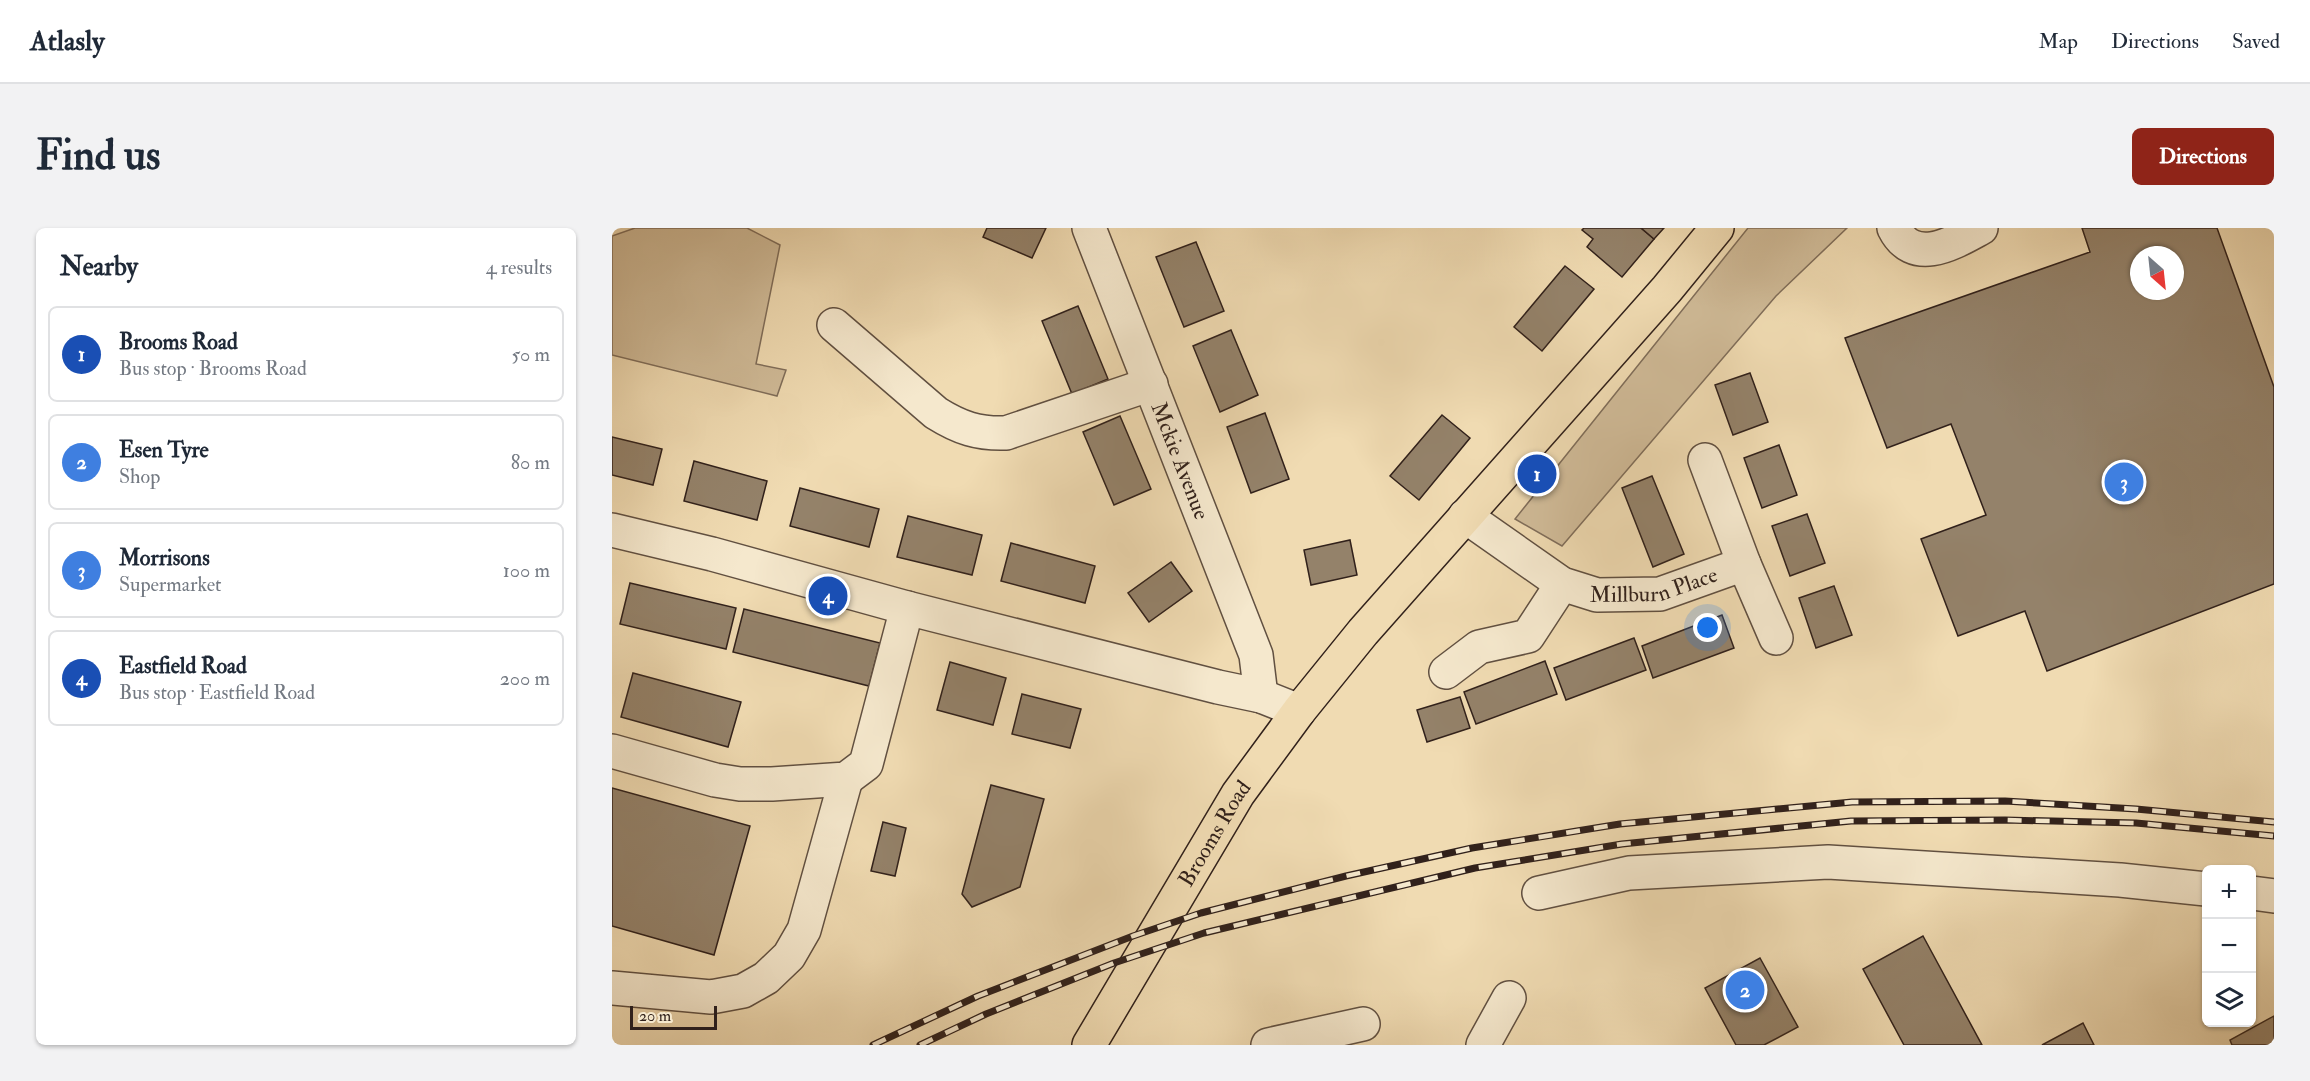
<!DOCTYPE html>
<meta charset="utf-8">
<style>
:root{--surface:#fff;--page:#f2f2f3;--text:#1f2937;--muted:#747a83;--line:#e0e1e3;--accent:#8f2418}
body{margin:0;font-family:"IM FELL Double Pica",serif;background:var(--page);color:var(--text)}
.controls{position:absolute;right:18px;bottom:18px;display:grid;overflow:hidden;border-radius:9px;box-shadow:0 2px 4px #0004}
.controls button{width:54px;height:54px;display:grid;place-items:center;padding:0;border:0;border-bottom:2px solid var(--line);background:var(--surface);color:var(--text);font:30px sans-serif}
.compass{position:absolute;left:1518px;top:18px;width:54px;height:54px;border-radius:50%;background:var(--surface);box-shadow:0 2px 4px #0004;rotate:153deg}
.scale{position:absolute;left:18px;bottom:15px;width:87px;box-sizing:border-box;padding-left:6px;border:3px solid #31211b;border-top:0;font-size:16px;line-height:21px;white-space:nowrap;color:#31211b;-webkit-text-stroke:4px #f5e8cd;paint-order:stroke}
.you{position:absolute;left:1096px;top:400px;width:21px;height:21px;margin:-15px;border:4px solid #fff;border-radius:50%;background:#1a73e8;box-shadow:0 0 0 9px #1a73e833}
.badge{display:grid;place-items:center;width:39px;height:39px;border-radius:50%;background:var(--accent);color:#fff;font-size:20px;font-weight:700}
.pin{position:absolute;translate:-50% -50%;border:3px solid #fff;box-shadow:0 2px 6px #0006}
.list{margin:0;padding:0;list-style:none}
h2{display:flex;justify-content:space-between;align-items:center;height:78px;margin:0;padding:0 24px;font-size:26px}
h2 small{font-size:20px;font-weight:400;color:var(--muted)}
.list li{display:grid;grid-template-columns:39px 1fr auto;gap:18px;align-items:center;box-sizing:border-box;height:96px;margin:0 12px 12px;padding:0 12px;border:2px solid var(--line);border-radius:9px}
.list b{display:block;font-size:22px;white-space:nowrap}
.list p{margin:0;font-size:20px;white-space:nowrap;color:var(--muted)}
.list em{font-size:20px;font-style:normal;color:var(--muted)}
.icon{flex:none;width:33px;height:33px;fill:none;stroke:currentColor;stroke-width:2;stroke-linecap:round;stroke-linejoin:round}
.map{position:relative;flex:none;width:1662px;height:817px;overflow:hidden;border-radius:9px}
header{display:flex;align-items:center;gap:36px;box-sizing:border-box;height:84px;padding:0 30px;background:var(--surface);border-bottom:2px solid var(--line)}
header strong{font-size:28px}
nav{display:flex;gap:33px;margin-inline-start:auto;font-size:21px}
.intro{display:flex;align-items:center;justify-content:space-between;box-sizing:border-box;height:144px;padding:0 36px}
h1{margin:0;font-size:42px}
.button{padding:15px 27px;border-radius:9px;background:var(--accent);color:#fff;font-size:21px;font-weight:700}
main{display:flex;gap:36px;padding:0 36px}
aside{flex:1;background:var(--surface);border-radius:9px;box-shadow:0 2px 4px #0004}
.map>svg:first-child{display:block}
.green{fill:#d0bb98;stroke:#806e5a;stroke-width:1.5}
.building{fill:#94826a;stroke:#31211b;stroke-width:1.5;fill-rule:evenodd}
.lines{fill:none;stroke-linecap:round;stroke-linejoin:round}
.minor-casing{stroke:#615041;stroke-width:36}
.major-casing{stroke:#31211b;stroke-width:36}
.minor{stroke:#f5e8cd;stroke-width:33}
.major{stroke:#f0dbb2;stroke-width:33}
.rail-casing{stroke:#31211b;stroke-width:7}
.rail{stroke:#f5e8cd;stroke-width:4.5;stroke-dasharray:14;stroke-linecap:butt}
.labels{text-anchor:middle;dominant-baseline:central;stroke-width:6;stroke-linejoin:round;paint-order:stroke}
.street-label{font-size:22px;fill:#31211b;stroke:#f5e8cd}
</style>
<header>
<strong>Atlasly</strong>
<nav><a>Map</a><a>Directions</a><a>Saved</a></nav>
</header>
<div class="intro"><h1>Find us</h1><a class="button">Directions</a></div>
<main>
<aside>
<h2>Nearby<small>4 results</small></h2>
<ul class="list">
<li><span class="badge" style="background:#1a4fb4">1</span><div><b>Brooms Road</b><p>Bus stop · Brooms Road</p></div><em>50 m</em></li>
<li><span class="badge" style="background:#3f7fe0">2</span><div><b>Esen Tyre</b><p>Shop</p></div><em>80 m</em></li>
<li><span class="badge" style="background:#3f7fe0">3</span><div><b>Morrisons</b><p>Supermarket</p></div><em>100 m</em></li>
<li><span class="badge" style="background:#1a4fb4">4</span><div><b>Eastfield Road</b><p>Bus stop · Eastfield Road</p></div><em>200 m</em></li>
</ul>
</aside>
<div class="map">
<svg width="1662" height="817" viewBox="0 0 1662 817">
<rect width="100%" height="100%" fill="#f0dbb2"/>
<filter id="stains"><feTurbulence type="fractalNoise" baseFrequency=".00333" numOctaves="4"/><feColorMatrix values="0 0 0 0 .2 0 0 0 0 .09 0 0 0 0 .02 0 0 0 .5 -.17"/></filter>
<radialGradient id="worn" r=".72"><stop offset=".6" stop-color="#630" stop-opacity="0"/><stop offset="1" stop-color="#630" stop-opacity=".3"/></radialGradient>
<g class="green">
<path d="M23,0H135L168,17L144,136L174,142L165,168L0,127V8Z"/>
<path d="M1136,0H1235L1164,68L950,318L903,291Z"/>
</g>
<g class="building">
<path d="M375,0H434L420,30L371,9Z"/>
<path d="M972,0H1029L1042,11L1010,49L975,19L981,11L970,2Z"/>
<path d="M1029,0H1052L1042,11Z"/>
<path d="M1470,0H1605L1662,159V356L1435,443L1413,383L1346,408L1309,311L1374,287L1339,196L1275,220L1233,110L1478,24ZM1527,27H1563V63H1527Z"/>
<path d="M584,14L612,83L572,99L544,29Z"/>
<path d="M953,38L982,61L930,123L902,99Z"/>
<path d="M466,78L496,151L460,166L430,93Z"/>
<path d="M619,102L646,167L608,184L581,118Z"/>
<path d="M1138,145L1156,194L1121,207L1103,157Z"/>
<path d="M653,185L677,251L639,265L615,199Z"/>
<path d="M830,187L858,210L807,272L778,248Z"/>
<path d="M508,188L539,261L502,277L471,204Z"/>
<path d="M0,209L50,221L41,257L0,247Z"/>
<path d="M1167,217L1185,267L1150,280L1132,230Z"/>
<path d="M82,233L155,253L145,292L72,273Z"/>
<path d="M1040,248L1072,326L1041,339L1010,260Z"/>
<path d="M188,260L267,281L257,319L178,298Z"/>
<path d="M1195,286L1213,335L1178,348L1160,298Z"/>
<path d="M296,288L370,307L360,347L285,329Z"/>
<path d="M738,312L745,347L699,357L692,322Z"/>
<path d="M399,315L483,338L473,375L389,353Z"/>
<path d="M559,334L580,363L537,394L516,365Z"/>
<path d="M18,355L124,380L114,421L8,396Z"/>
<path d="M1222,358L1240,407L1204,420L1187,370Z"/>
<path d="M132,381L268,415L257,458L121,424Z"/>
<path d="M1110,387L1122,420L1041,450L1030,418Z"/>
<path d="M1022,410L1034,442L954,472L942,440Z"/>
<path d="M933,433L945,466L864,496L852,464Z"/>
<path d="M338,434L394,450L381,497L325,482Z"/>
<path d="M21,445L129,474L116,519L9,489Z"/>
<path d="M410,466L469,481L458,520L400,506Z"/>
<path d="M848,469L858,500L815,514L805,482Z"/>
<path d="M379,557L432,571L408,659L360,679L350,666Z"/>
<path d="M0,560L138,598L102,727L0,698Z"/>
<path d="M271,594L294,600L283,648L259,643Z"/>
<path d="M1311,708L1370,817H1292L1251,741Z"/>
<path d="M1148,730L1186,799L1152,817H1124L1093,760Z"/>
<path d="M1662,788V817H1620L1618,812Z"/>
<path d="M1471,795L1482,817H1430Z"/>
</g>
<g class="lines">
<g class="minor-casing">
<g id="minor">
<path id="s1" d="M477,0L644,427L649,468"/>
<path d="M1282,0C1302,40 1343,14 1369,0"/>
<path d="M222,97L324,185C348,200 366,206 394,205L539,156"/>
<path d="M1093,232L1132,336L1164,410"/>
<path id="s2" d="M853,288L950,356L985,367L1048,366L1132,336"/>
<path d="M0,302L100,326L295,380L606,459L649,468L687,483"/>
<path d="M834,444L867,419L916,408L950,356"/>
<path d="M0,523L103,552L128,556H160L234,551L254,536L295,380"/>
<path d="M927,665L1017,645L1216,634L1508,652L1594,661"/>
<path d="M1640,665L1662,668"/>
<path d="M0,760L99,769L131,763L154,750L177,728L192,702L234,551"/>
<path d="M656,817L751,796"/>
<path d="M871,817L897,770"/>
</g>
</g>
<g class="major-casing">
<g id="major">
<path id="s3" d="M477,817L626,566L687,483L751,404L1055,61L1105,0"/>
</g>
</g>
<use href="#minor" class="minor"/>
<use href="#major" class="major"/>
<g class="rail-casing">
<g id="rail">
<path d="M261,817L366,768L521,708L589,685L734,648L860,620L1008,596L1240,574L1393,573L1524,581L1662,594"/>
<path d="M308,817L374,786L502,735L592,705L863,640L1010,616L1239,593L1393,592L1524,595L1662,608"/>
</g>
</g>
<use href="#rail" class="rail"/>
</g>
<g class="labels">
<g class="street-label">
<text stroke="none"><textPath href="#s1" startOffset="250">Mckie Avenue</textPath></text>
<text stroke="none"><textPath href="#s2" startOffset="213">Millburn Place</textPath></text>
<text stroke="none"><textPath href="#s3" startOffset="246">Brooms Road</textPath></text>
</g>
</g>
<rect width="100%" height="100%" filter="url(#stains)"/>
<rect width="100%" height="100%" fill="url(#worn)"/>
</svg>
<div class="controls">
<button>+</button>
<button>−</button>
<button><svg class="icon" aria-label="layers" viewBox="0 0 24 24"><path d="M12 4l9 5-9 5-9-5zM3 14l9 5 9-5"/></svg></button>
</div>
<svg class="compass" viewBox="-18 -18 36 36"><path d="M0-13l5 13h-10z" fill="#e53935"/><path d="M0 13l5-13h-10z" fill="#747a83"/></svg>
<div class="scale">20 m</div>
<div class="you"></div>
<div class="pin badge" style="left:925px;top:246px;background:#1a4fb4">1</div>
<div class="pin badge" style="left:1133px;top:762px;background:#3f7fe0">2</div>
<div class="pin badge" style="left:1512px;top:254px;background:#3f7fe0">3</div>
<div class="pin badge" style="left:216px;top:368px;background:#1a4fb4">4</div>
</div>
</main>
